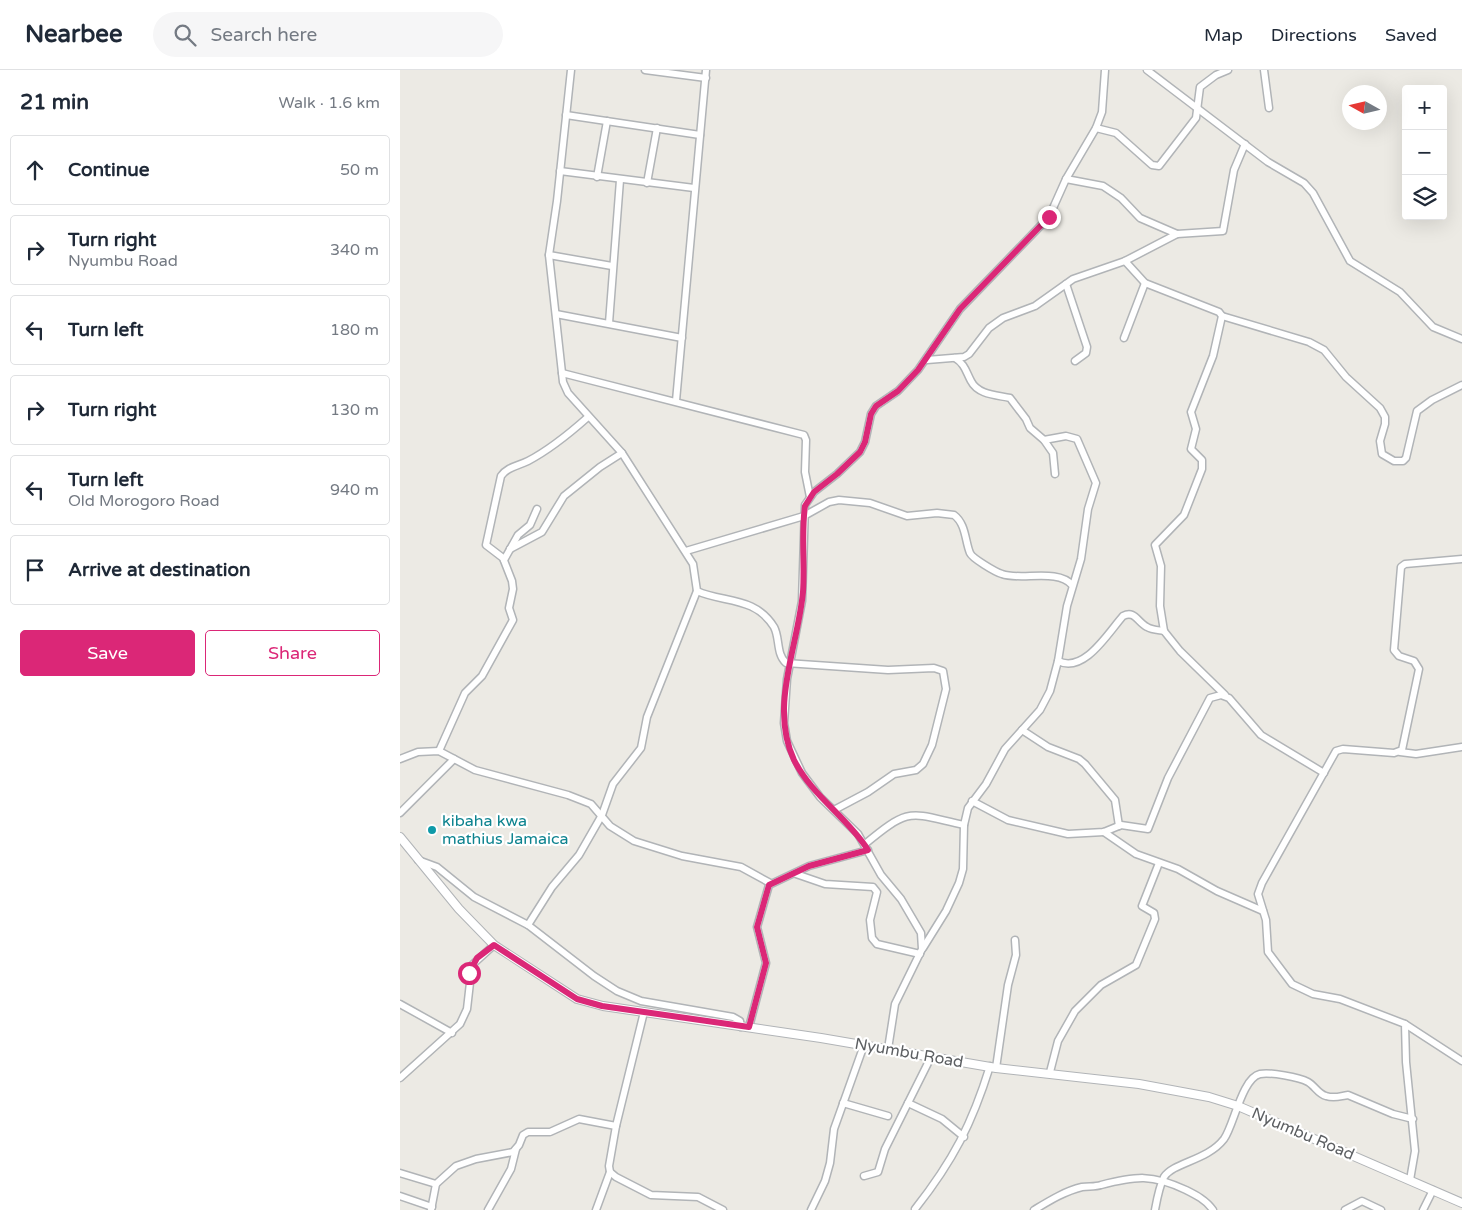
<!DOCTYPE html>
<meta charset="utf-8">
<style>
:root{--surface:#fff;--page:#f6f6f7;--text:#1f2937;--muted:#747a83;--line:#e0e1e3;--accent:#db2777}
body{margin:0;font-family:"Varela Round",sans-serif;background:var(--page);color:var(--text)}
.controls{position:absolute;right:15px;top:15px;display:grid;overflow:hidden;border-radius:5px;box-shadow:0 5px 20px #0002}
.controls button{width:45px;height:45px;display:grid;place-items:center;padding:0;border:0;border-bottom:1px solid var(--line);background:var(--surface);color:var(--text);font:25px sans-serif}
.compass{position:absolute;left:942px;top:15px;width:45px;height:45px;border-radius:50%;background:var(--surface);box-shadow:0 5px 20px #0002;rotate:278deg}
.stop{position:absolute;width:15px;height:15px;margin:-11px;border:4px solid #db2777;border-radius:50%;background:#fff}
.stop.end{background:#db2777;border-color:#fff;box-shadow:0 1px 5px #0008}
.list{margin:0;padding:0;list-style:none}
h2{display:flex;justify-content:space-between;align-items:center;height:65px;margin:0;padding:0 20px;font-size:21px}
h2 small{font-size:16px;font-weight:400;color:var(--muted)}
.list li{display:grid;grid-template-columns:32px 1fr auto;gap:15px;align-items:center;box-sizing:border-box;height:70px;margin:0 10px 10px;padding:0 10px;border:1px solid var(--line);border-radius:5px}
.list b{display:block;font-size:19px;white-space:nowrap}
.list p{margin:0;font-size:16px;white-space:nowrap;color:var(--muted)}
.list em{font-size:16px;font-style:normal;color:var(--muted)}
.actions{display:flex;gap:10px;padding:15px 20px}
.actions a{flex:1;padding:11px 0;border:1px solid var(--accent);border-radius:5px;text-align:center;font-size:18px;color:var(--accent)}
.actions .main{background:var(--accent);color:#fff}
.icon{flex:none;width:28px;height:28px;fill:none;stroke:currentColor;stroke-width:2;stroke-linecap:round;stroke-linejoin:round}
.map{position:relative;flex:none;width:1062px;height:1140px;overflow:hidden}
header{display:flex;align-items:center;gap:30px;box-sizing:border-box;height:70px;padding:0 25px;background:var(--surface);border-bottom:1px solid var(--line)}
header strong{font-size:24px}
nav{display:flex;gap:28px;margin-inline-start:auto;font-size:18px}
.search{width:350px;height:45px;background:var(--page);display:flex;align-items:center;gap:12px;box-sizing:border-box;padding:0 18px;border-radius:28px;color:var(--muted);font-size:19px}
main{display:flex}
aside{flex:1;background:var(--surface)}
.map>svg:first-child{display:block}
.lines{fill:none;stroke-linecap:round;stroke-linejoin:round}
.minor-casing{stroke:#b1b4b7;stroke-width:9}
.tertiary-casing{stroke:#b1b4b7;stroke-width:10}
.minor{stroke:#fff;stroke-width:6}
.tertiary{stroke:#fff;stroke-width:8}
.route{stroke:#db2777;stroke-width:6}
.culture-dot{fill:#0f9aa8;stroke:#fff;stroke-width:2}
.labels{text-anchor:middle;dominant-baseline:central;stroke-width:4.5;stroke-linejoin:round;paint-order:stroke}
.culture-label{font-size:16px;fill:#0d838f;stroke:#fff;text-anchor:start}
.street-label{font-size:16px;fill:#5c5f62;stroke:#fff}
</style>
<header>
<strong>Nearbee</strong>
<div class="search"><svg class="icon" aria-label="search" viewBox="0 0 24 24"><circle cx="10" cy="10" r="6"/><path d="M15 15l6 6"/></svg>Search here</div>
<nav><a>Map</a><a>Directions</a><a>Saved</a></nav>
</header>
<main>
<aside>
<h2>21 min<small>Walk · 1.6 km</small></h2>
<ul class="list">
<li><svg class="icon" aria-label="ahead" viewBox="0 0 24 24"><path d="M12 20V5M6 11l6-6 6 6"/></svg><div><b>Continue</b></div><em>50 m</em></li>
<li><svg class="icon" aria-label="right" viewBox="0 0 24 24"><path d="M7 20v-9h11M14 6l5 5-5 5"/></svg><div><b>Turn right</b><p>Nyumbu Road</p></div><em>340 m</em></li>
<li><svg class="icon" aria-label="left" viewBox="0 0 24 24"><path d="M17 20v-9H6M10 6l-5 5 5 5"/></svg><div><b>Turn left</b></div><em>180 m</em></li>
<li><svg class="icon" aria-label="right" viewBox="0 0 24 24"><path d="M7 20v-9h11M14 6l5 5-5 5"/></svg><div><b>Turn right</b></div><em>130 m</em></li>
<li><svg class="icon" aria-label="left" viewBox="0 0 24 24"><path d="M17 20v-9H6M10 6l-5 5 5 5"/></svg><div><b>Turn left</b><p>Old Morogoro Road</p></div><em>940 m</em></li>
<li><svg class="icon" aria-label="arrive" viewBox="0 0 24 24"><path d="M6 21V4h12l-3 4 3 4H6"/></svg><div><b>Arrive at destination</b></div></li>
</ul>
<div class="actions"><a class="main">Save</a><a>Share</a></div>
</aside>
<div class="map">
<svg width="1062" height="1140" viewBox="0 0 1062 1140">
<rect width="100%" height="100%" fill="#eceae4"/>
<g class="lines">
<g class="minor-casing">
<g id="minor">
<path d="M171,0L157,131L149,185L163,312L168,323L222,383L293,494L297,521C323,533 355,526 374,557C380,568 376,584 386,593L488,600L534,598L543,601L546,619L532,675L523,694L516,700L494,704L468,722L434,740"/>
<path d="M245,0L306,8"/>
<path d="M747,0L868,92L904,113L913,123L950,191L1000,222L1033,257L1062,269"/>
<path d="M864,0L869,38"/>
<path d="M166,45L300,65"/>
<path d="M696,58L716,63L752,95L759,96L796,48L800,17L816,5L828,0"/>
<path d="M160,101L294,118"/>
<path d="M197,107L207,51"/>
<path d="M666,109L703,116L721,128L740,148L777,164"/>
<path d="M247,113L257,58"/>
<path d="M149,185L212,196"/>
<path d="M725,191L745,213L819,242L822,246L813,286L791,342L796,359L791,379L802,390V399L784,445L755,475L761,496L760,536L764,561"/>
<path d="M666,214L687,277L686,283L675,291"/>
<path d="M156,244L282,268"/>
<path d="M822,246L909,272L924,280L946,307L980,338L985,347V354L980,371L982,384L994,391H1003L1006,388L1017,341L1032,330L1062,315"/>
<path d="M209,253L220,110"/>
<path d="M724,268L745,213"/>
<path d="M555,288C565,294 566,302 571,311C578,325 597,325 610,328L626,349L630,358L644,370L653,383L655,404"/>
<path d="M527,290L564,287L569,284L589,258L603,248L635,236L673,209L725,191L777,164L823,161L834,100L845,74"/>
<path d="M162,303L404,365L406,370L405,402L410,427"/>
<path d="M276,331L306,0"/>
<path d="M110,479L142,462L164,426L200,397L222,383"/>
<path d="M286,481L404,446L429,432L439,430L470,433L507,446L537,443L554,445C566,454 565,471 570,483C572,488 595,502 602,504C620,511 658,498 672,515"/>
<path d="M104,490L118,465L130,455L137,439"/>
<path d="M658,591C684,604 708,563 723,546C735,540 737,552 747,557C752,560 758,560 764,561L780,581L825,625"/>
<path d="M622,660L648,677L679,689L685,694L715,730L719,756"/>
<path d="M39,681L65,623L82,606L113,550L109,538L113,519L112,511L103,488L86,475L101,406C107,397 118,396 128,391C149,380 170,363 188,347"/>
<path d="M1000,682L1016,684L1062,677"/>
<path d="M0,689L18,682L39,681L75,700L168,725L191,734L210,756L234,771L282,786L341,797L370,813"/>
<path d="M572,731L608,750L668,764L704,762L721,755L748,759L768,708L810,628L821,625L829,628L861,665L924,703"/>
<path d="M0,743L54,689"/>
<path d="M704,762L736,784L778,799L817,821L863,841"/>
<path d="M465,774C511,736 509,743 564,755"/>
<path d="M18,790L37,797L74,827L128,855L194,906L217,921L241,931L333,947L340,951L341,957"/>
<path d="M396,804L425,814L473,817L477,822L470,850L472,868L477,874L520,884"/>
<path d="M128,855L152,817L179,785L202,745L213,714L241,678L247,647L297,521"/>
<path d="M523,878L546,841L559,813L563,799L564,755L568,738L586,714L605,679L640,640L650,621L658,591L667,536L681,489L688,439L696,413L677,369L666,366L644,370"/>
<path d="M0,934L52,963"/>
<path d="M244,942L216,1056L209,1096L210,1102L216,1107L251,1125L298,1127L323,1140"/>
<path d="M1005,954L1062,991"/>
<path d="M349,957L366,893L357,857L369,815L409,796L468,780"/>
<path d="M488,979L495,934L522,879L521,863L501,829L481,805L458,764L420,727L402,703L387,671L384,653L387,609L402,531L405,435L414,422L437,404L460,382L465,372L471,344L476,336L498,321L518,300L560,239L649,147L666,109L696,58L702,42L705,0"/>
<path d="M596,998L608,915L616,885L615,870"/>
<path d="M650,1002L658,971L675,941L701,915L736,895L755,849L754,843L742,836L759,793"/>
<path d="M0,1008L60,954L67,939L72,895L94,875"/>
<path d="M443,1033L488,1046"/>
<path d="M508,1033L542,1049L564,1067"/>
<path d="M0,1103L36,1114L56,1096L76,1089L113,1082L119,1075L123,1065L128,1062H150L179,1049L216,1056"/>
<path d="M464,1106L478,1102L485,1079L531,987"/>
<path d="M1010,1110L1015,1081L1006,992L1005,954L940,929L913,924L892,914L868,882L866,850L858,824L862,813L936,681L943,679L994,683L1002,680L1019,599L1014,591L999,586L994,580L1001,497L1005,494L1062,489"/>
<path d="M0,1126L32,1137"/>
<path d="M515,1139C553,1091 572,1054 590,996"/>
<path d="M31,1140L36,1114"/>
<path d="M88,1140L111,1099L116,1079"/>
<path d="M196,1140L210,1102"/>
<path d="M411,1140L425,1111L430,1093L434,1059L464,975"/>
<path d="M634,1140C649,1131 665,1121 682,1117C689,1116 695,1117 701,1115C736,1106 752,1104 786,1120C796,1125 806,1130 813,1140"/>
<path d="M755,1140C757,1129 759,1117 764,1107C774,1092 807,1091 824,1069C834,1055 842,1008 860,1004C870,1002 899,1007 908,1012C915,1016 918,1024 926,1026C935,1029 940,1026 948,1025L993,1044L1013,1049"/>
<path d="M945,1140L962,1131L981,1140"/>
<path d="M1023,1140L1033,1120"/>
</g>
</g>
<g class="tertiary-casing">
<path id="tertiary" d="M0,767L59,839L94,875L177,929L203,936L421,968L596,998L739,1014L809,1027L838,1036L1062,1133"/>
</g>
<use href="#minor" class="minor"/>
<use href="#tertiary" class="tertiary"/>
</g>
<g class="lines">
<path class="route" d="M69,903L77,888L94,875L177,929L202,936L349,957L366,893L357,857L369,815L409,796L468,780C447,747 412,726 394,690C369,636 398,577 403,522C405,494 401,464 405,436L414,422L437,404L460,382L465,372L471,344L476,336L498,321L518,300L560,239L649,147"/>
</g>
<circle class="culture-dot" cx="32" cy="760" r="5"/>
<g class="labels">
<g class="culture-label">
<text x="42" y="751">kibaha kwa<tspan x="42" dy="18">mathius Jamaica</tspan></text>
</g>
<g class="street-label">
<text transform="translate(509 983) rotate(10)">Nyumbu Road</text>
<text transform="translate(903 1064) rotate(23)">Nyumbu Road</text>
</g>
</g>
</svg>
<div class="controls">
<button>+</button>
<button>−</button>
<button><svg class="icon" aria-label="layers" viewBox="0 0 24 24"><path d="M12 4l9 5-9 5-9-5zM3 14l9 5 9-5"/></svg></button>
</div>
<svg class="compass" viewBox="-18 -18 36 36"><path d="M0-13l5 13h-10z" fill="#e53935"/><path d="M0 13l5-13h-10z" fill="#747a83"/></svg>
<div class="stop" style="left:69px;top:903px"></div>
<div class="stop end" style="left:649px;top:147px"></div>
</div>
</main>
